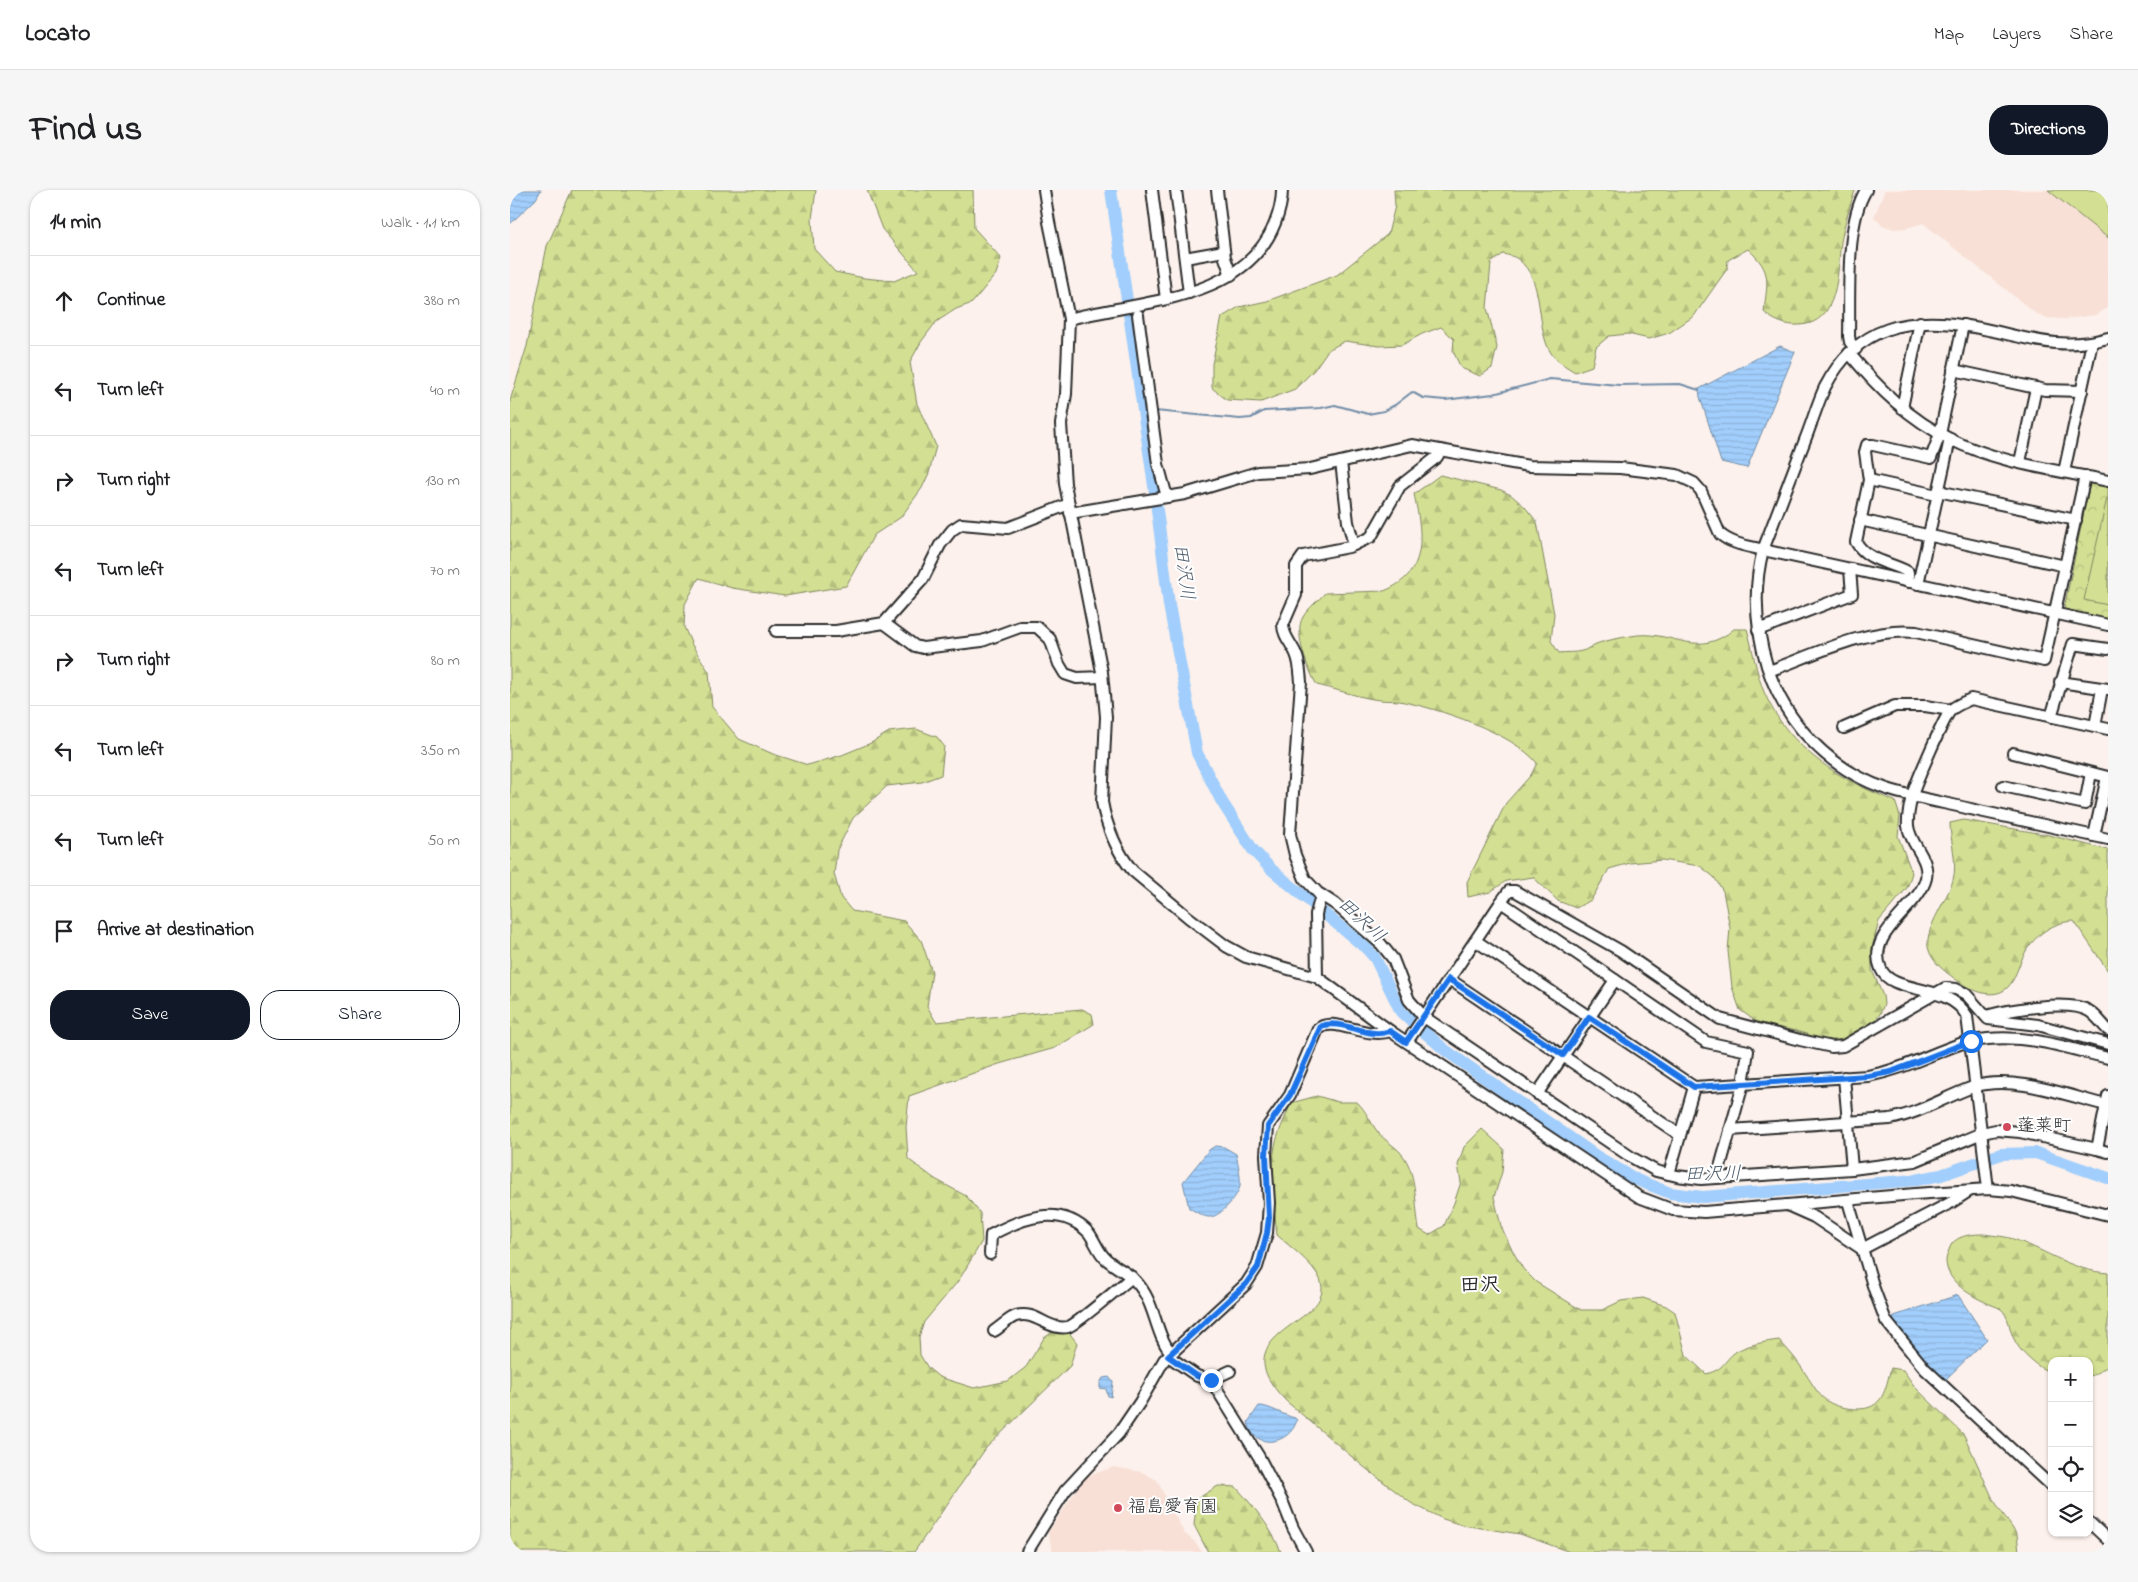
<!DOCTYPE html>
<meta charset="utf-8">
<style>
:root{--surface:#fff;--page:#f6f6f6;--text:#202124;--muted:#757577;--line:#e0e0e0;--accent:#111827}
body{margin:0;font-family:"Indie Flower","Klee One",sans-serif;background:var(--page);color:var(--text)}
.controls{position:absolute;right:15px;bottom:15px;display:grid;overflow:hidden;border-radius:10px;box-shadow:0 1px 4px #0004}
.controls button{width:45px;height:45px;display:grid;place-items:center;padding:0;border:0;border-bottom:1px solid var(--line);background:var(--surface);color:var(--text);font:25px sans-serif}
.stop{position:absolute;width:15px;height:15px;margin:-11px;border:4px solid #1a73e8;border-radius:50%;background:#fff}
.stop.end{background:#1a73e8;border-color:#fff;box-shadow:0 1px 5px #0008}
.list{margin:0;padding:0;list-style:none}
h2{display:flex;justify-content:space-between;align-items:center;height:65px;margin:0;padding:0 20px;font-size:21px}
h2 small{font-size:16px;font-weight:400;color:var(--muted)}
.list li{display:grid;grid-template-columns:32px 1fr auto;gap:15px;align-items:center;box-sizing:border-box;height:90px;padding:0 20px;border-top:1px solid var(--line)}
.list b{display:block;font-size:19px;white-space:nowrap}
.list em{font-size:16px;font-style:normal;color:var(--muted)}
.actions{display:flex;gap:10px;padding:15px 20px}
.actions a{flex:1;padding:11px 0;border:1px solid var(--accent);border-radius:20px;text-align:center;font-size:18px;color:var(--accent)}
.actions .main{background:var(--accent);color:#fff}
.icon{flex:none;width:28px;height:28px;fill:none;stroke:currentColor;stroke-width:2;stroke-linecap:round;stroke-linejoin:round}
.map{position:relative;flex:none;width:1598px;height:1362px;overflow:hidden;border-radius:20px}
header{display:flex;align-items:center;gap:30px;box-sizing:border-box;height:70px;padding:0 25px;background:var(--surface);border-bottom:1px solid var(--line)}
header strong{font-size:24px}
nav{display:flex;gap:28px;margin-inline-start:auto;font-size:18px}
.intro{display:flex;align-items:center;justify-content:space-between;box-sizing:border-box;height:120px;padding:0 30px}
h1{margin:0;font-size:35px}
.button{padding:12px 22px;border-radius:20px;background:var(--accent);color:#fff;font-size:18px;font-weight:700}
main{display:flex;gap:30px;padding:0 30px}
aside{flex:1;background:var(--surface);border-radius:20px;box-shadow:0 1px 4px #0004}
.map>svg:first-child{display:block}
.built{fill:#f8e0d6}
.forest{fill:url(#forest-firs);stroke:#7f865f}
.park{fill:url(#park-crowns);stroke:#7f865f}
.pitch{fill:#d3e093;stroke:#7f865f}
.water{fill:url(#water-rules);stroke:#728da8}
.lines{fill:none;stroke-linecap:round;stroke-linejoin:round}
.stream{stroke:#728da8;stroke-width:2}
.river{stroke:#a1cefc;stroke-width:12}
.minor-casing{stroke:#2b2b2b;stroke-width:14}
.minor{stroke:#fff;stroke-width:10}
.route{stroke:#1a73e8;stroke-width:6}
.poi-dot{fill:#d1495b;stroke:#fff;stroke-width:2}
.labels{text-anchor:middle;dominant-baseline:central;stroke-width:4;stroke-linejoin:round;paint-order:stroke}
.poi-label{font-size:18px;fill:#2b2b2b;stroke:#fff;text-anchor:start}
.water-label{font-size:19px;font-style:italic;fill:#4e5c6a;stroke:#fff}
.quarter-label{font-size:20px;font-weight:bold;fill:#2b2b2b;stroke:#fff}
</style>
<header>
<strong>Locato</strong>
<nav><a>Map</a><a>Layers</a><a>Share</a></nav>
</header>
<div class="intro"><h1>Find us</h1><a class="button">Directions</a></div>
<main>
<aside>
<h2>14 min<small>Walk · 1.1 km</small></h2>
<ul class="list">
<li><svg class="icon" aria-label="ahead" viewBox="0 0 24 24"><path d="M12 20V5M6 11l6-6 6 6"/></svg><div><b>Continue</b></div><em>380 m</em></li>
<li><svg class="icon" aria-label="left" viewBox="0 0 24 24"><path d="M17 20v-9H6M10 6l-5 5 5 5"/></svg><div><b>Turn left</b></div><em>40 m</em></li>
<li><svg class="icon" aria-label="right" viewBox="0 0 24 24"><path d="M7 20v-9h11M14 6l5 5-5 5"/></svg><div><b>Turn right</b></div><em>130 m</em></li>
<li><svg class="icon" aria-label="left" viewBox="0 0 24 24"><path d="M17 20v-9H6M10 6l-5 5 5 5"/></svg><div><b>Turn left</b></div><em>70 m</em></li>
<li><svg class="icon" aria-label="right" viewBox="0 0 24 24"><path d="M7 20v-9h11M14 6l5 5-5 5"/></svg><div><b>Turn right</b></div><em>80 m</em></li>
<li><svg class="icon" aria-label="left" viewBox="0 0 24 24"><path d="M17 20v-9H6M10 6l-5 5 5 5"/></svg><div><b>Turn left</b></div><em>350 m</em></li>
<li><svg class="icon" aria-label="left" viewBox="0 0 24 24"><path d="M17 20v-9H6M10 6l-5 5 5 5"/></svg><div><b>Turn left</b></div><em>50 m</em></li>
<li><svg class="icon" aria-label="arrive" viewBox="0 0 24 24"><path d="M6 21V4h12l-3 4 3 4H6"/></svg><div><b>Arrive at destination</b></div></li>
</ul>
<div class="actions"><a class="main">Save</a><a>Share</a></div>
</aside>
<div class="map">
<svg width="1598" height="1362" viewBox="0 0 1598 1362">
<defs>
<pattern id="forest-firs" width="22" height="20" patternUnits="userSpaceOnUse" patternTransform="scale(1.25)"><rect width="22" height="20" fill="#d3e093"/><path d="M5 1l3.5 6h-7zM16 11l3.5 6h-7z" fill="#b5c07f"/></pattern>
<pattern id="park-crowns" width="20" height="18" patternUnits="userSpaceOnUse" patternTransform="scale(1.25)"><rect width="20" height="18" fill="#d3e093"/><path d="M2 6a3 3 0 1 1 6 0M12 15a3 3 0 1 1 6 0" fill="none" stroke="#b5c07f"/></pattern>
<pattern id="water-rules" width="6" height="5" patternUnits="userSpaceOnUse" patternTransform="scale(1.25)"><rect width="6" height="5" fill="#a1cefc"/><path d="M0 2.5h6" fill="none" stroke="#8bb1d8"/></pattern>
</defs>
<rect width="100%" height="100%" fill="#fcf1ec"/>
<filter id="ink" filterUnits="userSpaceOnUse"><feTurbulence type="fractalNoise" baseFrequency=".02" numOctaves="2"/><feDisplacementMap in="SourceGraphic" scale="10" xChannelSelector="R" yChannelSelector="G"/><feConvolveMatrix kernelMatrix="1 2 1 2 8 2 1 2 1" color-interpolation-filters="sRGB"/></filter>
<g filter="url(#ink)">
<g class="built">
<path d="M1375,0H1598V118L1585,125L1555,129L1536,128L1525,123L1413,33L1397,38L1384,39L1372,35L1364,27Z"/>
<path d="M604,1277L632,1282L647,1290L671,1337L675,1344L684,1351L692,1362H543L538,1343L575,1287Z"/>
</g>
<g class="forest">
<path d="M62,0H306L302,29L304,59L325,82L354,88L384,91L408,81L372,39L357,0H463L464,38L491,68L486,84L462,113L446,119L426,132L411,152L400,172L407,214L426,256L419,283L412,298L391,327L364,345L336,396L275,406L222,398L189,388L175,414L174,437L182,455L199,482L202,517L229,549L263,564L298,575L332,565L361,553L379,542L406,539L427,547L434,556L431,585L412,592L377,596L343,628L327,660L324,684L331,708L342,721L394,731L411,750L422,782L417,816L426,832L572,819L582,824L584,834L545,858L489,874L399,906L396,937L398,969L425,989L456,1006L470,1023L472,1051L449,1090L414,1132L409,1147L410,1165L418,1178L429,1187L464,1198L498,1191L516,1177L534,1148L547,1139L557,1140L567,1153L560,1176L476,1258L404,1362H0V211L17,156L37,56Z"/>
<path d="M884,0H1345C1340,17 1334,34 1331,52C1327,81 1330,134 1289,135C1277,136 1263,131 1254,122C1257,91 1263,82 1238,59L1218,70L1217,79L1184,126L1159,143L1139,149L1118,144L1099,146L1086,157L1082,176L1065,182C1057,177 1046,171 1041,163C1025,138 1036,91 1008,69C1004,66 997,65 993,64L981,73L977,118L987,157L982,178L970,186L951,178L943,161L944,149L931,137L912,144L892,155L869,156L835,151L818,160L804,180L785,199L751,212L717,210L702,198V174L712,127L729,117L757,111L827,85L878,44L885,16Z"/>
<path d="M930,285L991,300L1001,305L1015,317L1027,332L1044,424L1041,451L1049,463C1056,462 1065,463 1072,461C1077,460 1081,456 1086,454C1093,451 1119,446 1128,445C1166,442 1188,469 1224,439H1237C1243,460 1246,482 1254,502C1279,559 1329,590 1385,611L1390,626L1388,646L1402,683L1397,698L1369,731L1362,758V780L1373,806L1374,814L1370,824L1362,834L1326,853L1286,841L1248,833L1230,820L1222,797L1218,761L1220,738L1213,701L1204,687L1190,676L1152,670L1120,673L1099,679L1081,710L1066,718L1048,711L1023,687L996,691L980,702L958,707L957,692L990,625L996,613L1021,585L1027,573C1003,543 928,518 889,511C881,510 871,511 863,509C844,506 826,499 807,495C798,480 783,443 793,427C798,418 808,411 815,403L874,401C920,383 912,342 904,304Z"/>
<path d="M1454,630L1539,645L1598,660V781L1564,731C1544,732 1528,743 1517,759C1511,769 1508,780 1503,790C1490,815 1460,801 1444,788C1433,780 1421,771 1418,757C1415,737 1438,709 1443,690C1448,673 1440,650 1440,633Z"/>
<path d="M807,906L828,912H847C857,922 859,930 867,941C874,951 888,957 894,967C907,986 905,1017 909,1039L919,1045L934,1036L944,1013L951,992L948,975L954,957L972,939L994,959L992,982L984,1007L991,1036L1001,1058L1013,1079L1026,1092L1071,1120H1092L1111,1111L1133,1108L1156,1116L1165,1122L1176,1165L1196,1184C1216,1179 1213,1170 1227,1161C1240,1154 1255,1152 1269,1150C1276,1158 1283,1165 1289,1174C1308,1200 1309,1217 1346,1219C1374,1220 1375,1199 1381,1178L1393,1180L1405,1197L1454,1245L1483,1309L1507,1345L1509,1362H1060L1010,1344L952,1335L933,1329L901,1313L854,1277L776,1211C705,1139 829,1136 810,1089C803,1073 779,1056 767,1045C764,1018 761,989 764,962C766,945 775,929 781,913Z"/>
<path d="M1474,1044C1485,1046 1496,1046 1506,1050C1537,1061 1564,1081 1598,1083V1176L1586,1184L1579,1186V1171H1542V1183C1526,1177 1510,1163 1503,1147C1499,1138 1499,1126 1491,1119C1486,1116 1478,1114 1473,1111C1458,1104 1436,1090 1436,1071C1436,1067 1438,1063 1439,1060C1443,1045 1462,1044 1474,1044Z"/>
<path d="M708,1296L726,1297C744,1317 761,1337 771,1362H698L684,1335L687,1309Z"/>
</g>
<path class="park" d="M1580,293L1598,297V429L1554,419Z"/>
<g class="pitch">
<path d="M1538,0H1598V48Z"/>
<path d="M1597,308H1598V415L1574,410Z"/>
</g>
<g class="water">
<path d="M0,0H31L26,9L0,34Z"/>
<path d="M1270,156L1285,162L1237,278L1211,272L1190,207L1189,199Z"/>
<path d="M705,956L714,957L726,964C728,974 731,985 730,996C728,1006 712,1025 701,1027C694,1028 685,1021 679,1018L673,992L699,960Z"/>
<path d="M1448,1105L1477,1149L1435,1190L1400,1157L1383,1129L1384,1126Z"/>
<path d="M593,1188L599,1187L603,1192L601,1207L598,1206L596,1199L590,1198V1193Z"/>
<path d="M749,1216C757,1215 775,1226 785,1228L787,1230C780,1255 743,1261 738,1232Z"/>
</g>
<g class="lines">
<path class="stream" d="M645,221L730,229L741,228L754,221L811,218L825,215L858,224L874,221L885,215L902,202L913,208L935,210L983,204L1040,189L1109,195L1170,194L1189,200"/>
<path class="river" d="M601,0L644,296L659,415L687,563L712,612L743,660L761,679L857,759L865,768L891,822L935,860L1086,966L1127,990L1160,1003L1193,1007L1406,990L1431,985L1491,964L1526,963L1598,988"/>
<g class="minor-casing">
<g id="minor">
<path d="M534,0L539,32L559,129L556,204L551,234L555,294L592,482L596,527L592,612C596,635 607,663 623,681L678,727L716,756L736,767L807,787L880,841L1129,1007L1163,1020L1194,1022L1405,1004L1478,999L1501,1001L1598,1025"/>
<path d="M642,0L656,109"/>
<path d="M666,0L679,103"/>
<path d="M707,0L715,68L721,85"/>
<path d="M675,68L714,61"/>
<path d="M628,125L648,274L657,307"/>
<path d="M559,129C628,111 735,111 765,33C769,23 772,12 772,0"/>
<path d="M1598,148C1547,162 1514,146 1464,137C1400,125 1347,135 1315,197C1307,214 1302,233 1295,250C1281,287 1267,324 1253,360L1598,435"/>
<path d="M1346,159L1340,152L1339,146C1340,105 1335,34 1356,0"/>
<path d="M1339,163C1368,198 1399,229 1440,249C1487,273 1547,280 1598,291"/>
<path d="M1443,180L1535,200L1572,201"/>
<path d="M1392,218L1410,132"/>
<path d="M931,260L927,267L890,296L861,347L839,357L793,366L786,376V405L773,435C773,446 782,454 786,464C790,473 790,482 791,492L780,644L785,665L795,689L808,703L825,714L871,754L883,769L899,810L914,827L1121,967L1146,981L1167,986L1191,989L1342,979L1405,971L1472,943L1486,940L1510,942L1587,959"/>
<path d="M831,272L838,332L844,355"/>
<path d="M1510,272L1526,198"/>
<path d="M1554,282L1582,152"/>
<path d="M1359,290L1427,305"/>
<path d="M1428,301L1566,330"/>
<path d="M560,323L675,304L748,282L800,279L902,255L1019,276L1110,278L1167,285L1184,293L1191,301L1210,344C1221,354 1238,356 1253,360C1243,398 1246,439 1257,476C1275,533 1320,580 1377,599C1405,608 1436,613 1465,620C1509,630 1554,639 1598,649"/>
<path d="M1350,330L1555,376"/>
<path d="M1398,392V382C1380,372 1357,371 1346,352L1359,290L1355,262L1357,255H1363L1421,268L1430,244L1453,135"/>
<path d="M1408,394L1440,249"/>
<path d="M374,433L405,456L413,458L472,451L510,437H527L540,449L549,474L555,484L567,488L592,487"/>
<path d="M1248,440L1342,404L1340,379"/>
<path d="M266,441H326L374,433L413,389L430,355L442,340L451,334L498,338L559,314"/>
<path d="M1259,481C1303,465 1358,437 1406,442L1534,471L1575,286"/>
<path d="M1550,492L1598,499"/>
<path d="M1541,527L1563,454L1598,459"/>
<path d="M1585,536L1592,499"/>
<path d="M1334,538L1385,516H1415L1441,520"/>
<path d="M1503,563L1598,587"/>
<path d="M1493,596L1575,614L1581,583"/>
<path d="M1584,646L1597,587"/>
<path d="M991,712L1196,852L1238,861L1233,894L1207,988"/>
<path d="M966,751L1184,897L1358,886C1396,879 1423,862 1459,851C1465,850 1472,850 1478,849C1522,845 1556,858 1598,868"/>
<path d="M807,787L806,724L811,705"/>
<path d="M939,789L1170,945"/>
<path d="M1476,826C1498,820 1559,809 1579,821C1586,825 1592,834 1598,840"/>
<path d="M897,852L991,712L999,701H1005L1111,761L1210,829L1290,850L1322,857L1333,856L1435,798L1446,799L1456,804L1478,829L1528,835L1598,854"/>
<path d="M1334,887L1342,979"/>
<path d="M1027,904L1105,790"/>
<path d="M1598,916L1596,915L1587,959L1598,962"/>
<path d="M1220,940L1380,929C1410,923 1435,907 1463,897C1502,884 1558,906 1596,915L1598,906"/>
<path d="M1159,984L1184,897"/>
<path d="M1478,999L1457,826C1438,792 1382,805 1371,779C1355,742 1409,719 1416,688C1420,668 1400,655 1398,636C1397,626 1400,615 1402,606C1405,595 1435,525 1441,520C1446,515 1455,512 1461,509L1598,539"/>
<path d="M1338,1011L1364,1099L1376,1131L1415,1179L1542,1297"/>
<path d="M1277,1015L1304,1027L1352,1059L1442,1012L1459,1001"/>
<path d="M480,1064L481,1045C512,1028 550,1013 579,1043C585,1051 588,1062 596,1069C612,1083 622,1082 635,1104C646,1123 647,1146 661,1163"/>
<path d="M484,1141C491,1137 499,1128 506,1126C526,1120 538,1141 558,1137C566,1135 612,1095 622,1087"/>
<path d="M658,1166L687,1186L701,1190L720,1181"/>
<path d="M701,1190L749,1267L773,1313L783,1338L796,1362"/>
<path d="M1579,1332L1598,1350"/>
<path d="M517,1362L555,1301L609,1243L630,1212L654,1170L736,1094L747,1077L757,1043L759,1013L756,965L758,936L780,905L808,839C822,825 857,850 880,841"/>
</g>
</g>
<use href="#minor" class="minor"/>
</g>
</g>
<g class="lines" filter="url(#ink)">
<path class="route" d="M701,1190L687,1186L658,1166L736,1094L748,1077L757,1043L759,1028L756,965L758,936L780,905L811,836C834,828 856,850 880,841L896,852L939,789L1053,865L1079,827L1184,897L1358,886L1381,882L1461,851"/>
</g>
<g class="poi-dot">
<circle cx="1497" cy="937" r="5"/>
<circle cx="608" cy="1318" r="5"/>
</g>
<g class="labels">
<g class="poi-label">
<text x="1507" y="937">蓬莱町</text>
<text x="618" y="1318">福島愛育園</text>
</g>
<g class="water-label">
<text transform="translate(673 382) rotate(82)">田沢川</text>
<text transform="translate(851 731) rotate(43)">田沢川</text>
<text transform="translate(1203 985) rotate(-1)">田沢川</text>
</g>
<g class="quarter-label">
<text x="970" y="1096">田沢</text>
</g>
</g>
</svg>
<div class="controls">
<button>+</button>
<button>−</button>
<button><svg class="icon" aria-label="locate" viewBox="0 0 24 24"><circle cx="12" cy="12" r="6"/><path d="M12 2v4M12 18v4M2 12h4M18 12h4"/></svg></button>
<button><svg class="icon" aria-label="layers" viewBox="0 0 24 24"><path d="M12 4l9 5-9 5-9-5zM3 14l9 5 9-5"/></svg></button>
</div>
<div class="stop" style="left:1461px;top:851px"></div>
<div class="stop end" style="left:701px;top:1190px"></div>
</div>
</main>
